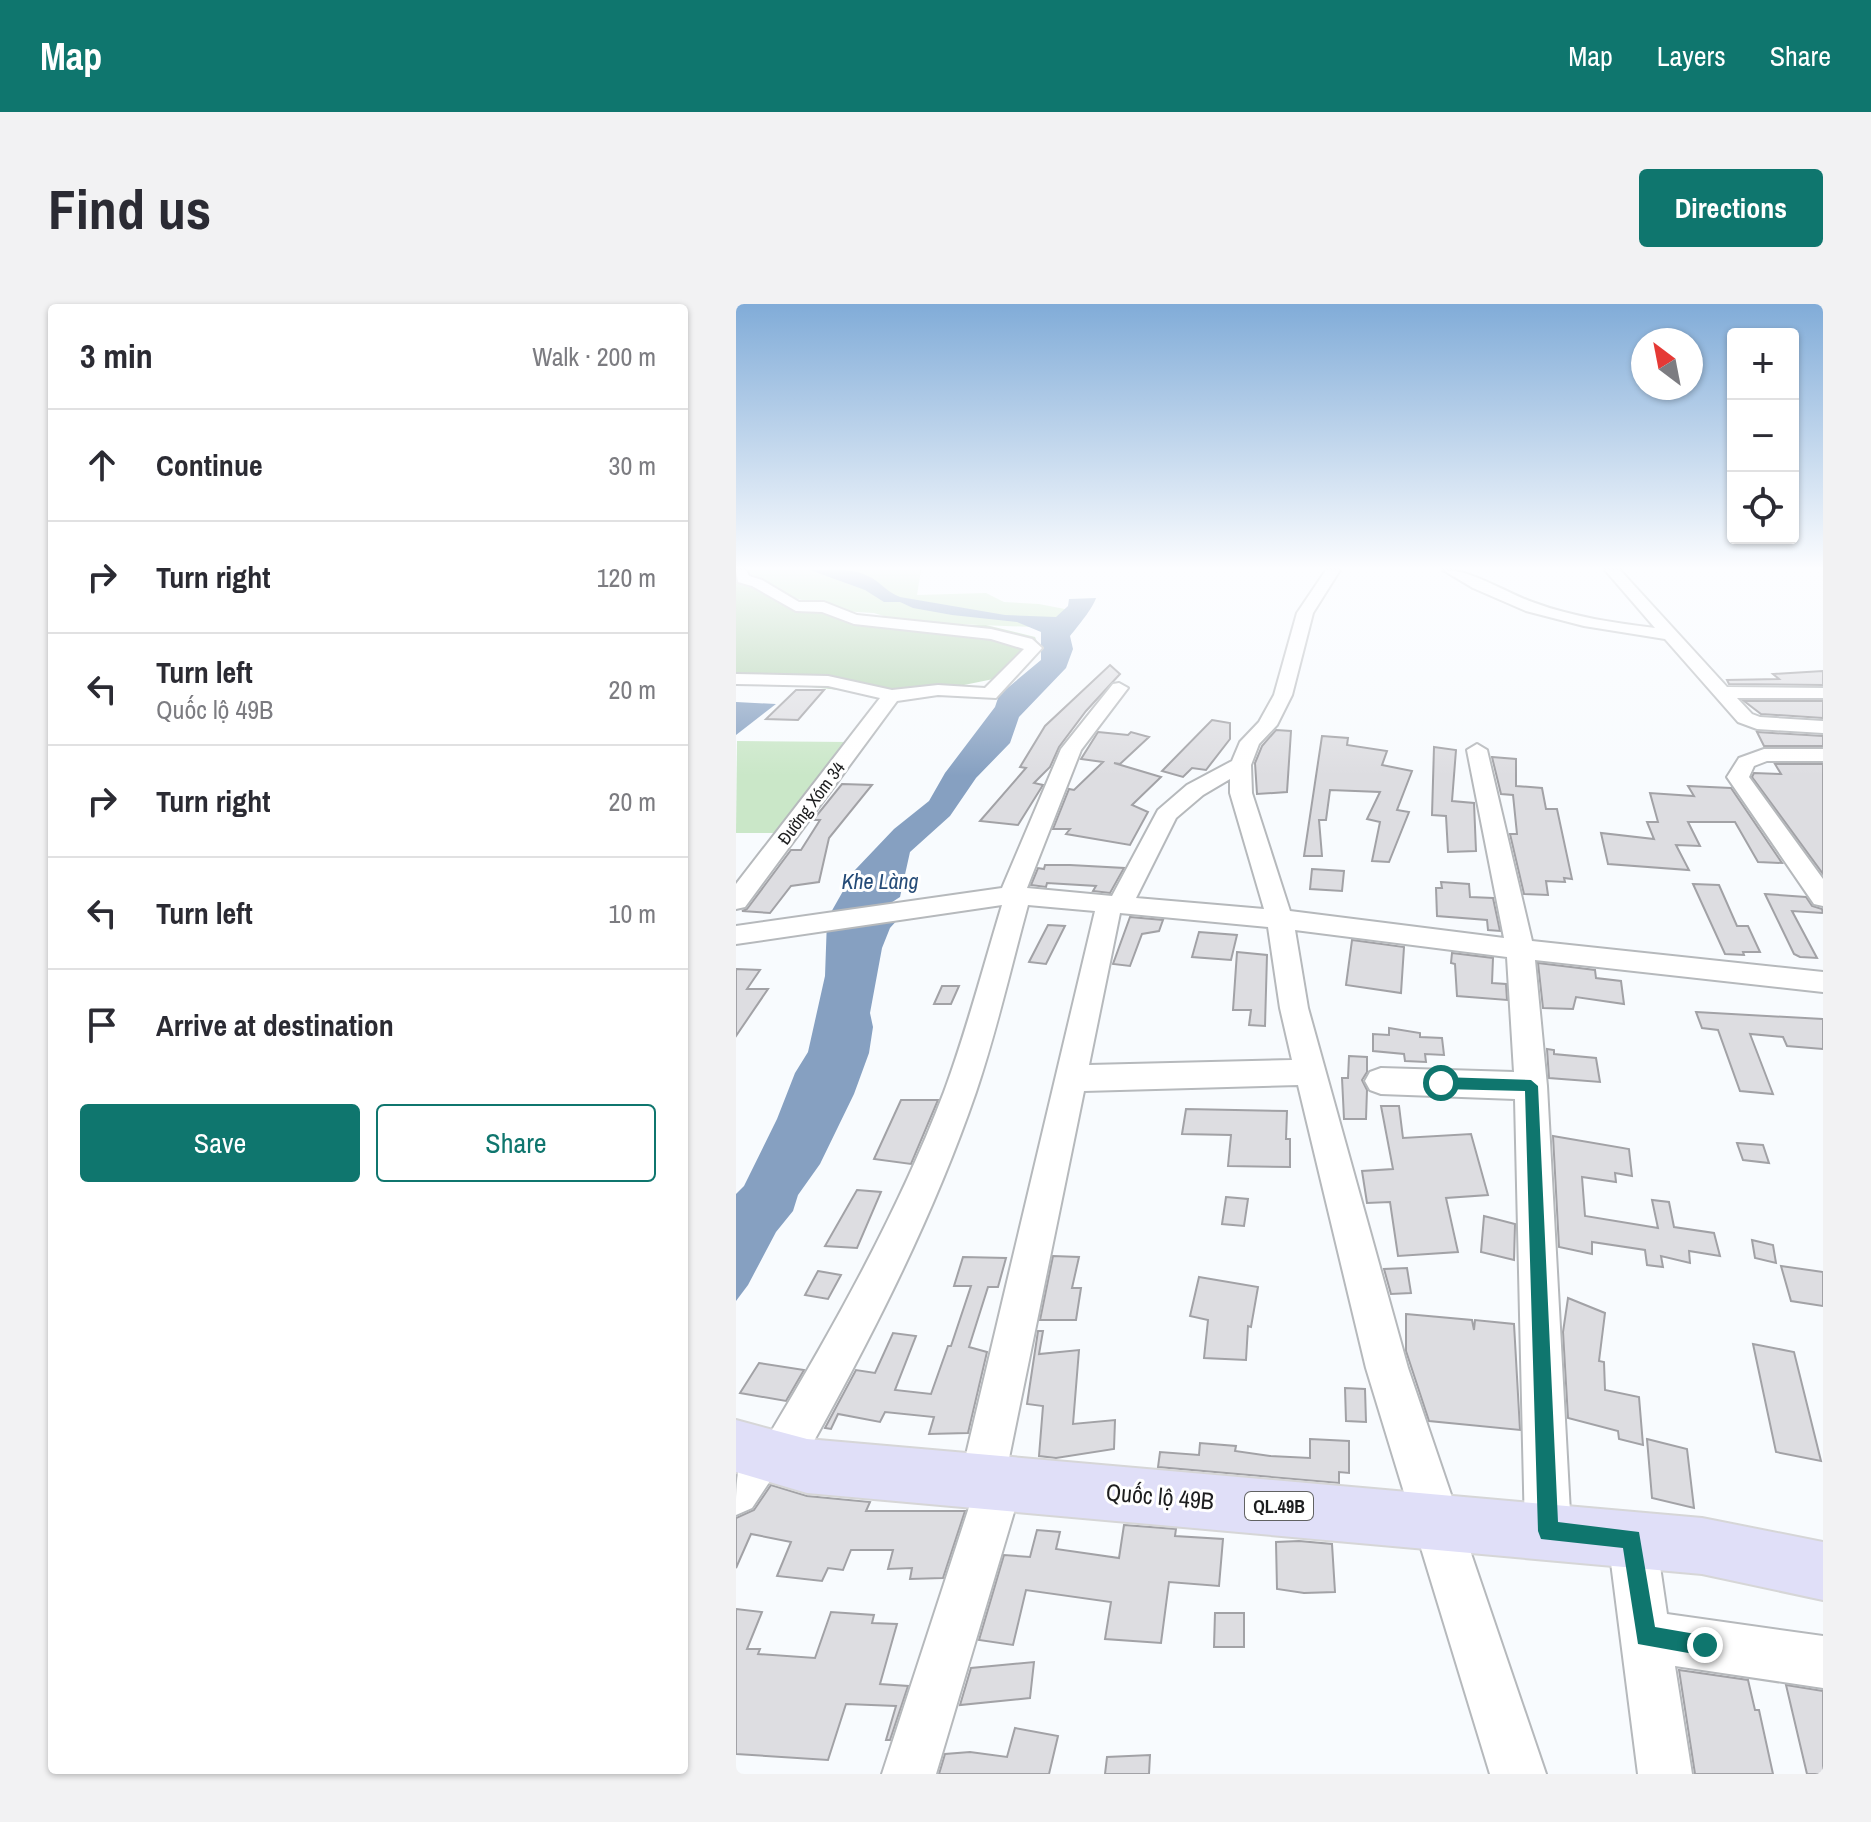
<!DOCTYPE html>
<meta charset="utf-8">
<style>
:root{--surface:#fff;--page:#f2f2f3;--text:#2b2b33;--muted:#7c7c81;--line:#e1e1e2;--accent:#0f766e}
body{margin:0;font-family:"Archivo Narrow",sans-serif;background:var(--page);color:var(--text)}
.controls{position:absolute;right:24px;top:24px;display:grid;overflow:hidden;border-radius:8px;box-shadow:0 2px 6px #0004}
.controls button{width:72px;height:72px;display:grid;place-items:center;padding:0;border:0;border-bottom:2px solid var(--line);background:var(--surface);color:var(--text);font:40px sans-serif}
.compass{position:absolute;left:895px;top:24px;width:72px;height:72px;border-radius:50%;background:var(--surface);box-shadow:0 2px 6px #0004;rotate:328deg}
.stop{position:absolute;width:24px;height:24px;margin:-18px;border:6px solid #0f766e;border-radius:50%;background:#fff}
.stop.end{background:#0f766e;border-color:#fff;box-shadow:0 2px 8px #0008}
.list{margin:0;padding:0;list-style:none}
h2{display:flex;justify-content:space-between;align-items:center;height:104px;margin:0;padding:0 32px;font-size:34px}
h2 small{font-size:26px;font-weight:400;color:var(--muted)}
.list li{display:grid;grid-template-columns:52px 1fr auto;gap:24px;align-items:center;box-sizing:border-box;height:112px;padding:0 32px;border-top:2px solid var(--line)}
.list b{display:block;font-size:30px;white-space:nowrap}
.list p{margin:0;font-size:26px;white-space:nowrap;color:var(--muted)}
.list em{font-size:26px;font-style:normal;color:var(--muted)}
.actions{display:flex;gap:16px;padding:24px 32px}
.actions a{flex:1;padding:18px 0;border:2px solid var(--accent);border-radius:8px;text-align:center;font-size:28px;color:var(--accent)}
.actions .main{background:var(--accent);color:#fff}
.icon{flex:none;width:44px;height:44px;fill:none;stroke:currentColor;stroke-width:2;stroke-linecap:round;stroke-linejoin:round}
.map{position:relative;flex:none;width:1087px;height:1470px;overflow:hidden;border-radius:8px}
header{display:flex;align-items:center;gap:48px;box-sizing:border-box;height:112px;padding:0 40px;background:var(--accent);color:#fff}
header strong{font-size:38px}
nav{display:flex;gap:44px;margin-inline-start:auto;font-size:28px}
.intro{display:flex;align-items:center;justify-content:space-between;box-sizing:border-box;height:192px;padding:0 48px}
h1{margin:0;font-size:56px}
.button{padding:20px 36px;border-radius:8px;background:var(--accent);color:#fff;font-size:28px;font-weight:700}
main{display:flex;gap:48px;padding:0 48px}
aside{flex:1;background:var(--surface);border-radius:8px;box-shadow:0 2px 6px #0004}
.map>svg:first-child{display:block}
.green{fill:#cae7c8}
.forest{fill:#b3d3b1}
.water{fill:#86a0c1}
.building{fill:#dddde1;stroke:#a2a2a6;stroke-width:2}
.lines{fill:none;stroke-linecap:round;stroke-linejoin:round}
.minor-casing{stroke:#b6b9bc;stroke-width:4}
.major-casing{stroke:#d6d6d7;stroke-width:4}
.minor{fill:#fff;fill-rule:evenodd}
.major{fill:#e0dff8;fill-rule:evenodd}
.route{fill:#0f766e}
.labels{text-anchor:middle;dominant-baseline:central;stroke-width:6;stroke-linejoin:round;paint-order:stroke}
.far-street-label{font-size:18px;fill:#1d1e1f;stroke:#fff}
.shield{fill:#fff;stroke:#616262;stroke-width:2}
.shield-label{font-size:18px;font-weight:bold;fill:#1d1e1f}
.water-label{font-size:22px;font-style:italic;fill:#254b77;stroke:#fff}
.near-street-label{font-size:24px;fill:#1d1e1f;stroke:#fff}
</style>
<header>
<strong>Map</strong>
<nav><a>Map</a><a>Layers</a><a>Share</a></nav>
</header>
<div class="intro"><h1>Find us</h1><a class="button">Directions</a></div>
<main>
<aside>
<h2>3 min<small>Walk · 200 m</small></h2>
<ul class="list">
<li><svg class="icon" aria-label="ahead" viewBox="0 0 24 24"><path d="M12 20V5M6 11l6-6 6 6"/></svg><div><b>Continue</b></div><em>30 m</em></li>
<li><svg class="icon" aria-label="right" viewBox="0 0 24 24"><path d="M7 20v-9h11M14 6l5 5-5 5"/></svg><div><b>Turn right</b></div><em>120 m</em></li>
<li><svg class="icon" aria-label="left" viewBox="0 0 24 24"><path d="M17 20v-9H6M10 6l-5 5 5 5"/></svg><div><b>Turn left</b><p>Quốc lộ 49B</p></div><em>20 m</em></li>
<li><svg class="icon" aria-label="right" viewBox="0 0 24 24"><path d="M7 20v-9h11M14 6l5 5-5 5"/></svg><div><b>Turn right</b></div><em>20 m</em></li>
<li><svg class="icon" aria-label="left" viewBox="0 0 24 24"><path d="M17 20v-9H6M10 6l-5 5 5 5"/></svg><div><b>Turn left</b></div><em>10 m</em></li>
<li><svg class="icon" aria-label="arrive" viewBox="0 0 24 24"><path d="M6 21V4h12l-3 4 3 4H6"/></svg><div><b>Arrive at destination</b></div></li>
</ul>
<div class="actions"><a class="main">Save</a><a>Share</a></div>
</aside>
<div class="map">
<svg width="1087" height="1470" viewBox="0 0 1087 1470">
<rect width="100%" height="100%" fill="#f8fbfe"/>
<g class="green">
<path d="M12,266H185L181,291L250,289L268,298L303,300L339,307L326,335L297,323L193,319L154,314L138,309L105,307L41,289L18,275Z"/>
<path d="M1,437L114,438L43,529H0Z"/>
</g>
<path class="forest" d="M0,276L41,296L112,315L187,321H250L299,333L303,342L302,349L282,370L169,393L0,375Z"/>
<g class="water">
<path d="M74,266C93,266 114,263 132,272C144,277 150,288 164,293L269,311L320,313L332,302L333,295L360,294C357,304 342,322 334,332L337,345L330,364L283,413L274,439L240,474L214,512L174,548L164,593L147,604L94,610L119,566L158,525L193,497L209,469L259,403L263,391L305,356V328L281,318L216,311L177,304L164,298H148L129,286Z"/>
<path d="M0,398L40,400L0,431Z"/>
<path d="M172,604L154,624L146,644L134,709L137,723L133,749L118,790L84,860L62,891L57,907L40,928L12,981L0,997V890L8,882L41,815L59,769L72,748L89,672L91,616Z"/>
</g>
<g class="building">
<path d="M374,361L384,370L350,407L323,443L314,463L298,479L307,481L282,521L244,517L290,464L284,463L309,422Z"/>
<path d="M1087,367V381L993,380L991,376L1043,375L1037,370Z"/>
<path d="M60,386H88L62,416L30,415Z"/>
<path d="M1008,397H1087V414L1025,410Z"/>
<path d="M476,416L494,419V435L470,466L456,464L447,473L426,467Z"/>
<path d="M540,426L555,427L551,488L521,490L519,459L526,442Z"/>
<path d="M362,428L392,431L395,428L413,433L384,460L378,459L425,473L396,501L412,508L394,541L330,530L334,525H317L333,485L338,486L367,458L345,455Z"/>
<path d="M1021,428L1087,432V442H1028Z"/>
<path d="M586,432L612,434L611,441L651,447L646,461L676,467L661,506L673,508L653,558L636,557L644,518L631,515L644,488L594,486L590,516H583L586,552H568Z"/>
<path d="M698,443L720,446L716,497L738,499L740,547L712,548L710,512L696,511Z"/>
<path d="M756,453L780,455V482L806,484L810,505H821L836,575L828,574L829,578L810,577L812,591L788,590L774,530H781L777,491L765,490Z"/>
<path d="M1039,460H1087V570L1016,473L1018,469L1045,470Z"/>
<path d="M106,480L136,481L93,534L83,578L55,582L34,609L6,607L11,605L55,546H65L84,516H77Z"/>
<path d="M952,482L995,484L1046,559L1022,558L999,518H952L964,542L940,541L953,566L872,560L865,529L918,535L911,518H922L914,489L958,492Z"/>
<path d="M309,561H334L388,564L374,589L357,587L360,582L311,579L310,583L295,581L302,564L308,565Z"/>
<path d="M576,565L608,567L606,587L574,585Z"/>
<path d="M705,578L733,580L734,593L757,594L764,627L752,626L751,616L701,612L700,584H706Z"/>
<path d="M957,580L983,581L1001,622H1012L1024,648H1007L1008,651L989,650Z"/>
<path d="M1029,590L1070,593L1076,602L1086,605L1087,609L1056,607L1081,654L1064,653L1058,650Z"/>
<path d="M394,613L427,616L423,627L406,630L394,662L377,660Z"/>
<path d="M312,621L329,622L310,660L293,658Z"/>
<path d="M463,628L501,631L495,656L456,653Z"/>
<path d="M616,636L668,643L665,689L610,681Z"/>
<path d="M501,648L531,651L529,722L513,721L515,706H497Z"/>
<path d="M716,649L757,654L756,679L770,680L771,696L721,692L719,660L715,659Z"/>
<path d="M802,659L859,666L860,674L885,677L888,700L840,693L837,705L807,704Z"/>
<path d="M0,665L24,666L11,685H32L0,732Z"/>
<path d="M206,682H223L215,700H198Z"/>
<path d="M960,708L1087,715V745L1051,742L1047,733L1014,730L1037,790L1004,787L982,726L966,724Z"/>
<path d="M653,724L684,729V733L706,734L708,751L689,750L690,758L669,757L668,750L637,747V730L653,731Z"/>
<path d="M811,745L818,746V750L860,754L864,778L813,774Z"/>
<path d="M613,752L631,753V768L626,776L631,786L630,815H608L606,774H612Z"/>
<path d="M165,796H202L175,860L138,855Z"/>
<path d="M645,802H663L667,834L735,830L752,891L710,894L722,948L662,952L654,898L631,899L626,867L657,865Z"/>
<path d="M450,805L551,807L550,835H554V863L492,862L495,831L446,830Z"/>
<path d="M817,832L893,845L896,872L879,869L880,878L846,873L849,912L922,924L916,896L933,898L938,923L978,929L984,952L953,947L954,959L925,952L927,963L911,961L909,946L856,938V950L823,943Z"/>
<path d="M1001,839L1027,841L1033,859L1007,856Z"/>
<path d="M121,886L145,888L121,944L89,942Z"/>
<path d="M490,893L512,895L508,922L486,920Z"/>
<path d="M748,912L779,920L778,956L745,948Z"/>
<path d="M1016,936L1037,941L1040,959L1019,954Z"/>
<path d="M317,952L343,953L336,984H345L340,1016H304Z"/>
<path d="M227,953L270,954L262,983H252L233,1043L251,1048L232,1129L193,1130L198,1113L149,1108L144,1118L102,1110L95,1125L89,1124L120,1066L139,1069L157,1029L180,1032L159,1086L195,1090L212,1042H215L235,982H218Z"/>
<path d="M1045,962L1087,968V1002L1055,997Z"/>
<path d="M671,964L675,989L655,990L648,965Z"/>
<path d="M82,967L105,971L92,995L69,991Z"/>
<path d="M463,973L522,983L515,1023L512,1022L510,1056L468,1054L472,1016L454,1012Z"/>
<path d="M832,994L869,1009L863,1057L868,1058L869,1086L903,1093L907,1141L883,1135L882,1127L832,1114L827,1028Z"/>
<path d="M670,1010L736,1016L738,1026L739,1016L778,1020L784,1126L693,1117L670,1047Z"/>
<path d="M302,1027H307L303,1050L343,1046L337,1120L379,1116L378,1145L320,1154L303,1152L307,1102L291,1100Z"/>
<path d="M1017,1040L1058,1048L1085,1157L1040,1148Z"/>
<path d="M23,1059L68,1066L50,1097L4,1089Z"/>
<path d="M609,1084L629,1085L630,1118L610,1117Z"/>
<path d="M574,1135L613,1137V1169L603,1168V1179L422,1163L424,1148L463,1151L464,1139L500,1142L499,1147L534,1152L574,1154Z"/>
<path d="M911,1135L951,1145L958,1204L916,1194Z"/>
<path d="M35,1181L71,1192L134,1198L130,1207H229L207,1274L174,1275L176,1264L152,1265L157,1246H115L107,1266L92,1264L86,1277L41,1272L55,1238L15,1230L0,1264V1214L18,1206Z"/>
<path d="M388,1221L440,1225L439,1232L487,1235L483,1282L433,1278L425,1339L369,1335L375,1298L290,1286L277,1341L243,1336L268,1251L294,1253L301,1226L324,1228L320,1245L383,1254Z"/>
<path d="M563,1237L596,1240L599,1288L568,1289L541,1285L540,1238Z"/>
<path d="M0,1305L26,1308L11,1345H24L22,1350L79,1354L95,1308L138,1311L136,1319L161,1320L144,1380L172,1382L154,1436H150L160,1402L110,1400L92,1456L0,1450Z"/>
<path d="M479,1309H508V1343H478Z"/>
<path d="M298,1358L294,1394L224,1401L235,1364Z"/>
<path d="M943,1366L1012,1376L1019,1406H1023L1037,1470H959Z"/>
<path d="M1050,1381L1087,1387V1470H1071Z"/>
<path d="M279,1424L322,1432L313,1470H203L209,1450L234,1448L271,1453Z"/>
<path d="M414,1451L413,1470H369L371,1453Z"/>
</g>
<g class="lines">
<g class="minor-casing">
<g id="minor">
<path d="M0,266H10L13,272L26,276L63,298H88L121,311L255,325L296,335L306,344L260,394L202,391L161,397L9,603L0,605V580L144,394L92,382L0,380V370L92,372L156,386L202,381L249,384L288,345L255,335L118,320L86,308L60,307L16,282L2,278Z"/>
<path d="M590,266H604L577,309L556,391L541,421L523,440L515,461L516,489L554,607L768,634L731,446L741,440L751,446L796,637L1087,668V688L799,656L811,782L835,1227L829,1244L812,1250L795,1244L789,1227L779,795L645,790L634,786L629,777L634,768L645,764L778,768L771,653L559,626L572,704L672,1064L810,1470H754L630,1064L562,781L348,787L272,1159L280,1162L287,1178L200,1470H146L236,1194L230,1192L224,1176L359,607L292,601C275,663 261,726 240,788C194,922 128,1048 59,1171L43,1177L36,1174L16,1204L0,1211C0,1177 0,1143 26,1128L33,1131C99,1021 162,908 208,788C231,726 247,663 266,601L0,640V622L266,584L325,445L377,380L383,379L392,384L345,446L291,584L376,592L422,506L451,481L496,457L504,438L523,418L538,391L561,309ZM494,475V489L528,605L400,594L440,514L467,491ZM384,609L532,623L544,704L556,756L353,761Z"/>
<path d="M707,266C738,266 769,289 799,299C837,313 879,319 919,324L869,266H884L991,383L1087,384V394H1001L1016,410L1024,413L1087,417V429L1021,425L1002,418L929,335L848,322L790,307L737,284Z"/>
<path d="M1028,445H1087V457H1031L1018,462L1013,473L1087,575V602L1078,600L991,473L1003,454Z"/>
<path d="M896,1211L913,1218L920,1235L931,1310L1087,1332V1384L939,1362L956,1470H902L872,1235L879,1218Z"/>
</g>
</g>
<g class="major-casing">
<path id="major" d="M0,1116L71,1135L966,1214L1087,1238V1296L966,1270L71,1189L0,1168Z"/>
</g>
<use href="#minor" class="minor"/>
<use href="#major" class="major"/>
</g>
<linearGradient id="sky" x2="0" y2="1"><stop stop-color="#81acd8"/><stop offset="0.56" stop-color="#fcfdff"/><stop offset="1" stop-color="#fcfdff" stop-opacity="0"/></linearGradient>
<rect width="1087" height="472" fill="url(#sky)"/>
<path class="route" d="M705,773L795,776L802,782L822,1218L903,1228L919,1323L977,1333L980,1341L977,1349L969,1352L902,1340L887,1244L805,1235L802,1227L789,787L705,785L698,779Z"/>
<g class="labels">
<g class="far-street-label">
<text transform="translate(75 499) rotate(-53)">Đường Xóm 34</text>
</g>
<rect class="shield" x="509" y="1188" width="68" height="28" rx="6"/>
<g class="shield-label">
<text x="543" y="1202">QL.49B</text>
</g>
<g class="water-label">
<text x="144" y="577">Khe Làng</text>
</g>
<g class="near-street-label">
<text transform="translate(424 1192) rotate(5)">Quốc lộ 49B</text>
</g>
</g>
</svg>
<div class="controls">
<button>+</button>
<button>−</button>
<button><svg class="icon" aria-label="locate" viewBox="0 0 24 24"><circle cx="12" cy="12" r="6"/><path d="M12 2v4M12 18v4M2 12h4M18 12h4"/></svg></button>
</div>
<svg class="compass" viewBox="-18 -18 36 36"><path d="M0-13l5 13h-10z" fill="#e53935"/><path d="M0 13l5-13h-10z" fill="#7c7c81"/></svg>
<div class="stop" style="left:705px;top:779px"></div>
<div class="stop end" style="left:969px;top:1341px"></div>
</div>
</main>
